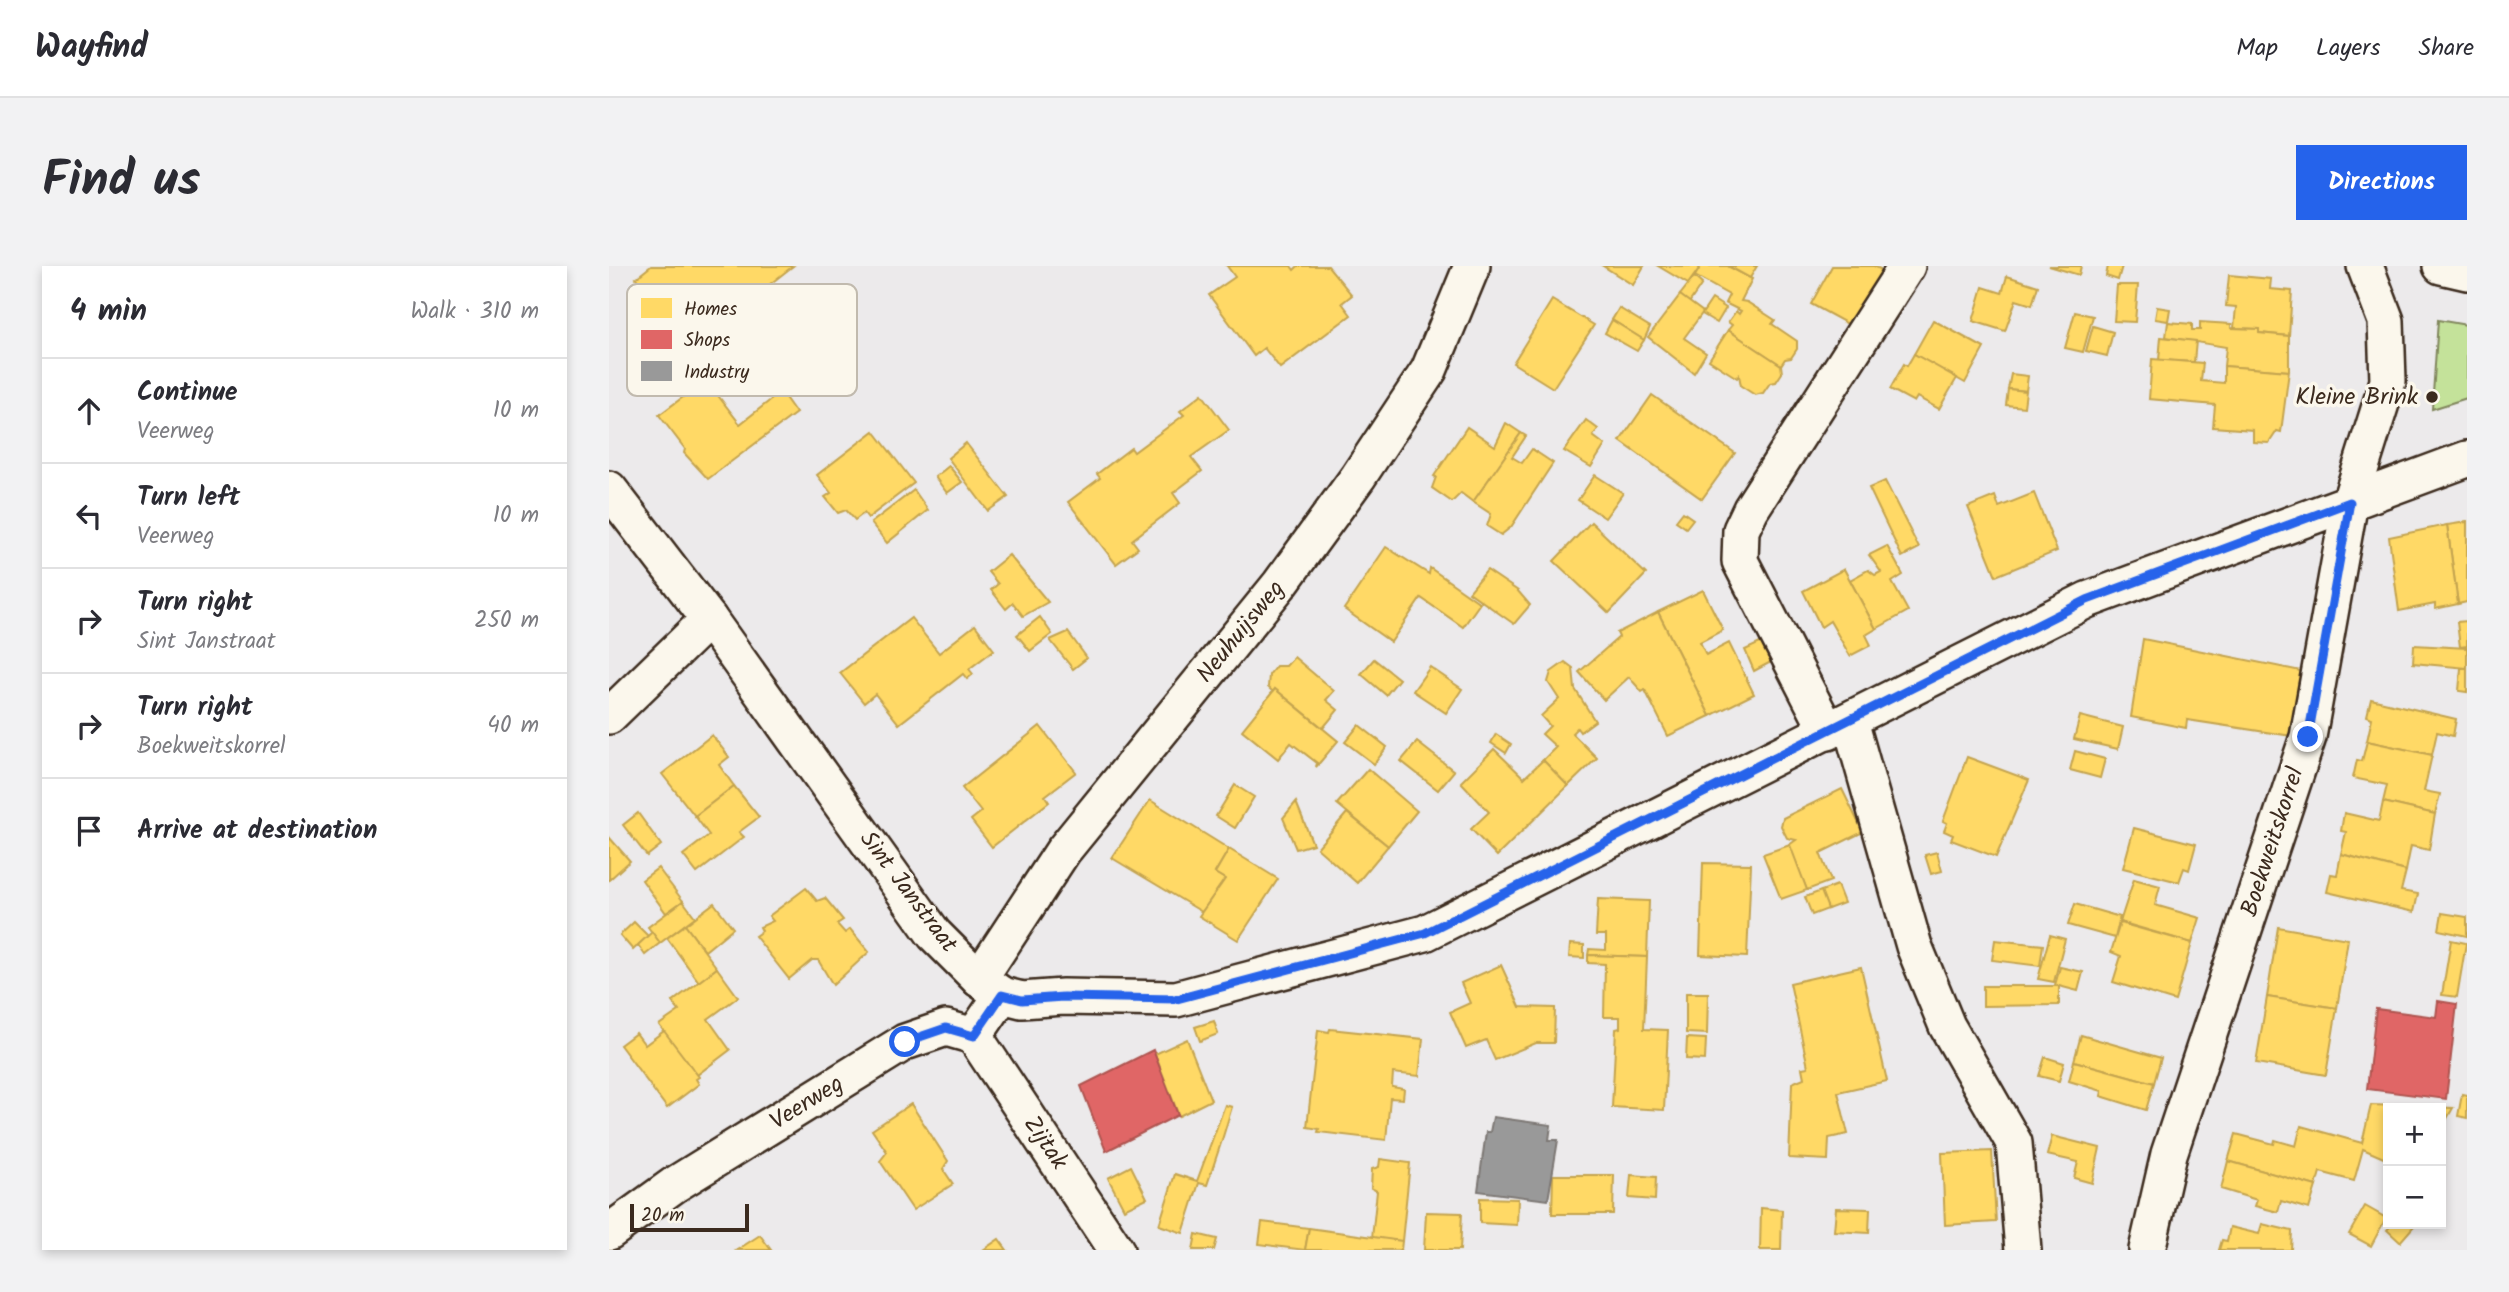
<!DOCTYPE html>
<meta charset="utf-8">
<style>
:root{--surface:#fff;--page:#f2f2f3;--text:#2b2b33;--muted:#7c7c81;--line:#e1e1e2;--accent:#2563eb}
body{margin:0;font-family:Kalam,sans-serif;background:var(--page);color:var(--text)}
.controls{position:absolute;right:21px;bottom:21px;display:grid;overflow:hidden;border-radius:0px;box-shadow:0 4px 10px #0003}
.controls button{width:63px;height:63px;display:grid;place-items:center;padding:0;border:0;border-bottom:2px solid var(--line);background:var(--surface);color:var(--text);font:35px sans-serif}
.scale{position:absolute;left:21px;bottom:18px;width:119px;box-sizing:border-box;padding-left:7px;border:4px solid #3b2a1e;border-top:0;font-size:19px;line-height:24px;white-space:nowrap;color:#3b2a1e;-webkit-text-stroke:5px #fbf7ec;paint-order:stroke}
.stop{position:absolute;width:21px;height:21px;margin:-16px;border:5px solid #2563eb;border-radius:50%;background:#fff}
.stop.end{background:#2563eb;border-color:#fff;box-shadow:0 2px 7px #0008}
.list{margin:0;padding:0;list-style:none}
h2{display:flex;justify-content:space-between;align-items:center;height:91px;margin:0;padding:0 28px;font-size:30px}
h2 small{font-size:23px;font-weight:400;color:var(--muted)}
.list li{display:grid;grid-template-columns:46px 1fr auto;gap:21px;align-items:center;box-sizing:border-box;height:105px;padding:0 28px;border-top:2px solid var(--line)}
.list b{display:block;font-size:26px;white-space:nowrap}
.list p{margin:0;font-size:23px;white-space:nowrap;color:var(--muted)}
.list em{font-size:23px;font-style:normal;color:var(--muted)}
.icon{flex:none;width:38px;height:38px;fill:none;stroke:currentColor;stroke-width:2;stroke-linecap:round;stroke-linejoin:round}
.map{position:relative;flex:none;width:1858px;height:984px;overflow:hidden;border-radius:0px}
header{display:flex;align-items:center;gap:42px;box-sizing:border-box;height:98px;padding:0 35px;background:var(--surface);border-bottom:2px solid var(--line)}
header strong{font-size:33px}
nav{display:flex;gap:38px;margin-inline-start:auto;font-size:24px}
.intro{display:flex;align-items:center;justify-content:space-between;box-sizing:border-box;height:168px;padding:0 42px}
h1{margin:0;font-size:49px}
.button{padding:18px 32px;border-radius:0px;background:var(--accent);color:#fff;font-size:24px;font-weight:700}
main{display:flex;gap:42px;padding:0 42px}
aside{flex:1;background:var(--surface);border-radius:0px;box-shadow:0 4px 10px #0003}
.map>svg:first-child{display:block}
.green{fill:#c4e29a;stroke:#80865c;stroke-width:2}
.homes{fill:#ffd966;stroke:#c4a450;stroke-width:2}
.shops{fill:#e06666;stroke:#ae5450;stroke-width:2}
.industry{fill:#999;stroke:#7d7874;stroke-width:2}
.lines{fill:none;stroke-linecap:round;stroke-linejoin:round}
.minor-casing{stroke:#3b2a1e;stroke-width:40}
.minor{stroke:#fbf7ec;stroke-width:35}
.route{stroke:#2563eb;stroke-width:9}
.poi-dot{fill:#3b2a1e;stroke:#fbf7ec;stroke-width:2.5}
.labels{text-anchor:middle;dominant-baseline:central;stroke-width:7;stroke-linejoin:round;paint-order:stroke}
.poi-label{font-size:24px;fill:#3b2a1e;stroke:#fbf7ec;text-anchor:end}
.street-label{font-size:24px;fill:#3b2a1e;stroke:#fbf7ec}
.key{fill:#fbf7ec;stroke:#c1baae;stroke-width:2}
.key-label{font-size:19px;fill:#3b2a1e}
</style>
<header>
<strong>Wayfind</strong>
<nav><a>Map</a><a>Layers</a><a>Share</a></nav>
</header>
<div class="intro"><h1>Find us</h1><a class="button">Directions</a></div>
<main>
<aside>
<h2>4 min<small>Walk · 310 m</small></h2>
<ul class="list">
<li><svg class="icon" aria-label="ahead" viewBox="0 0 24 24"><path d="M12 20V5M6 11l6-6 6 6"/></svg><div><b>Continue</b><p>Veerweg</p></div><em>10 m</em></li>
<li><svg class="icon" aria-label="left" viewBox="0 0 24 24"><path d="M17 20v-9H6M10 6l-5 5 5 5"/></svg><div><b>Turn left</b><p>Veerweg</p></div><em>10 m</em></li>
<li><svg class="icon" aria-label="right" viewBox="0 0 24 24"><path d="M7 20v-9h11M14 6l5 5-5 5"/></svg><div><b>Turn right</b><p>Sint Janstraat</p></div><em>250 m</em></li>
<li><svg class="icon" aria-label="right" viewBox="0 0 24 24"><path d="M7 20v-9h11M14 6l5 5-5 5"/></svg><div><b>Turn right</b><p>Boekweitskorrel</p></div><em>40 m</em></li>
<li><svg class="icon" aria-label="arrive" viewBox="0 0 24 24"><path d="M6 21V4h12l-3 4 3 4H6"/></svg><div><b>Arrive at destination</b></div></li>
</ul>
</aside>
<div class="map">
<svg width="1858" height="984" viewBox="0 0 1858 984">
<rect width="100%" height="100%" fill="#eceaeb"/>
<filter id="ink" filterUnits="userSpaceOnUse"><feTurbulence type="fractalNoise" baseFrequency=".0143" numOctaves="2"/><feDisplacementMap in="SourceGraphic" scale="14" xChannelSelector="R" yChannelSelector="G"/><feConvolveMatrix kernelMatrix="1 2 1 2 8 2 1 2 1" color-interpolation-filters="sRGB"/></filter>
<g filter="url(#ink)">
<path class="green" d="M1829,54L1858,59V132L1823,143Z"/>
<g class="homes">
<path d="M42,0H184L151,26L148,23L146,25L148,28L107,62L90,41L65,61L27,12Z"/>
<path d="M618,0H682L685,4L689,0H719L743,29L733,37L742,49L671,102L655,82L645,90L600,29L626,11Z"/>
<path d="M994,0H1035L1024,19Z"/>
<path d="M1049,0H1092L1079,18Z"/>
<path d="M1092,0H1119L1143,13L1132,35L1138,36L1166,54L1163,58L1188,75V83L1182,92L1176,93L1172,99L1119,64L1123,59L1119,56L1127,45L1130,48L1132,45L1116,37L1120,29L1086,10Z"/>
<path d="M1119,0H1148L1141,12Z"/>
<path d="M1223,0H1265L1277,6L1246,62L1202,38Z"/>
<path d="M1440,0H1472L1470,9Z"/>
<path d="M1499,0H1513L1509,14L1497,10Z"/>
<path d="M1620,9L1662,13L1661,23L1683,25L1680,70L1650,67V63L1625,62L1627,41L1617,40Z"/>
<path d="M1398,10L1429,20L1423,39L1407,34L1396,65L1364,55L1374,21L1393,27Z"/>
<path d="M1085,11L1093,18L1080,37L1071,29Z"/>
<path d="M1508,19H1529L1526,56L1505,55Z"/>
<path d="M1071,29L1094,46L1075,72L1097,87L1085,107L1039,71Z"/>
<path d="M1103,33L1117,42L1108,57L1093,48Z"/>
<path d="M943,34L985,59L944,122L904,97Z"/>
<path d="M1548,41L1561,43L1559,55L1546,53Z"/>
<path d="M1010,42L1041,61L1035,74L1003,54Z"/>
<path d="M1466,46L1484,50L1474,86L1456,82Z"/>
<path d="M1003,54L1035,74L1028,85L996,67Z"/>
<path d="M1324,54L1375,82L1356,117L1305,88Z"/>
<path d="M1559,56L1583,58V64H1591V56L1622,58V62L1650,63V67L1680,70V105L1615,100L1617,81L1557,71Z"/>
<path d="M1484,60L1504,66L1498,90L1477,85Z"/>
<path d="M1119,64L1172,99L1173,107L1167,116L1161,117L1154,127L1146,129L1132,120L1130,109L1128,112L1100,94Z"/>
<path d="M1552,71L1587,75L1585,96L1550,94Z"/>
<path d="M1305,88L1348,112L1330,143L1308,131L1305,136L1281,123L1295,98L1298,100Z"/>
<path d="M1543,93L1594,97L1592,115L1615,117V100L1680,105L1672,166L1668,165L1660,177L1644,176V164L1604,161L1606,139L1540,133Z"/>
<path d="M1402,108L1419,110L1417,125L1399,123Z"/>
<path d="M97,114L131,158L172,126L187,147L99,213L75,187L76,183L50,149Z"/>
<path d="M1399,123L1417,125L1415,141L1397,139Z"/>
<path d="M593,128L620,164L582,191L593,205L564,227L571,237L523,274L529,282L507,298L459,236L491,212L488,208L522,182L525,186L575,149L571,145Z"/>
<path d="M1043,129L1126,187L1093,233L1011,175Z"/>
<path d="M977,154L989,163L984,170L996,179L982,201L955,185Z"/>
<path d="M897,157L912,167L864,236L852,227L843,236L823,222L827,211L825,210L858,161L886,180Z"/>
<path d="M265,165L305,217L259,252L255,247L246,254L237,244L229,247L216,231L222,227L208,209Z"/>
<path d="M912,167L917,170L903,191L913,197L923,183L944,197L902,261L892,269L878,260L882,248L864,236Z"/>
<path d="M357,177L399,231L379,245L339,192Z"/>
<path d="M340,200L353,216L338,227L326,211Z"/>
<path d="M986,209L1014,227L996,252L969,234Z"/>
<path d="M1276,215L1310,282L1293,291L1260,222Z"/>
<path d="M305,224L319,244L278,277L262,257Z"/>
<path d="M1425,227L1448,285L1387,310L1359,241L1386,230L1390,241Z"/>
<path d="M1074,246L1084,253L1077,262L1067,255Z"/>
<path d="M982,256L1037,308L1000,347L945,295Z"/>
<path d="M1858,256V336L1849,338L1838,259Z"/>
<path d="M1838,259L1849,338L1826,343V338L1790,345L1780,271Z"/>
<path d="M1278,280L1294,309L1283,316L1299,345L1267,363L1241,314L1259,304L1266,309L1272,306L1260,289Z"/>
<path d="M777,281L820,308L821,302L871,337L854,361L812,332L782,376L735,343Z"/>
<path d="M400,289L439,336L414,350L404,337L397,343L382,324L389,318L379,306Z"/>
<path d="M1235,303L1267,363L1257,369L1262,379L1241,390L1221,355L1212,361L1194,325Z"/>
<path d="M878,304L909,325L921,339L905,358L860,326Z"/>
<path d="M1094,324L1114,364L1091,376L1097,389L1120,377L1145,428L1101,450L1049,346Z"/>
<path d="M1049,346L1101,450L1059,470L1036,424L1033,426L1020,411L995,434L970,406L1010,371L1008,367Z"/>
<path d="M431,351L443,368L421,385L408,369Z"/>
<path d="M302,352L330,387L366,359L385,384L360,403L364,408L358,413L354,408L290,458L266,428L255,437L231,407Z"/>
<path d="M1858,355V380L1851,381L1848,356Z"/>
<path d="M459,366L478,392L464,403L441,374Z"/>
<path d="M1534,373L1692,405L1683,470L1578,454L1577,462L1522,451Z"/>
<path d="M1153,376L1162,396L1145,405L1136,384Z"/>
<path d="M1805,379L1858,382V402L1804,397Z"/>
<path d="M685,391L725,425L717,434L729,444L714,462L666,423L664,426L659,421L660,409L667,400H677Z"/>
<path d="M765,393L790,413L777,429L752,408Z"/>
<path d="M956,396L964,402L966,423L986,455L971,466L968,462L963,467L988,492L959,520L934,494L947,481L933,468L941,460L932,450L950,433L939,416L942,406Z"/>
<path d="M821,401L853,423L837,447L804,425Z"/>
<path d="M1852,402H1858V426L1850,425Z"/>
<path d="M666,423L729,475L707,501L708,497L682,477L669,493L633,464Z"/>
<path d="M1762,433L1847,453L1844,470L1828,466L1823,489L1758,475L1763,452L1758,450Z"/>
<path d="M1471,450L1514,461L1509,483L1465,473Z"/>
<path d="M750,459L778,481L765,498L736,476Z"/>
<path d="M431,460L467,506L436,530L440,536L383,581L362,554L372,546L353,522Z"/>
<path d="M887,468L902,478L897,487L882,477Z"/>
<path d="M103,469L120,491L110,499L125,520L86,550L53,508Z"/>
<path d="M1758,475L1823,489L1815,525L1831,528L1826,548L1774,536L1778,519L1744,512L1748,494L1753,495Z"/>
<path d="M808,476L845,505L829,524L792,495Z"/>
<path d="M885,483L915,512L934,494L959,520L888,590L862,563L880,546L852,516Z"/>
<path d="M1466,485L1496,493L1491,512L1461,504Z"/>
<path d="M1358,491L1420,514L1387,591L1342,574L1344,569L1335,565L1338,557L1334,555Z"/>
<path d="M759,503L808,545L779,580L728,538Z"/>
<path d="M626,519L645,531L626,562L607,550Z"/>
<path d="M125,520L150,551L130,566L135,571L88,607L74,589L100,569L86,550Z"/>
<path d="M1233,523L1254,566L1211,587L1222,615L1198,624L1180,579L1187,574L1178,572L1172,560L1174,552Z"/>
<path d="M541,534L620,583L606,607L616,613L593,646L503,592Z"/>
<path d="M687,536L704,578L687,583L674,552Z"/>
<path d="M1774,536L1826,548L1820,584L1802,580L1797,605L1732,588L1737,566L1732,565L1735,547L1770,555Z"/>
<path d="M29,547L52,579L38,590L14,559Z"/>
<path d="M738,547L779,580L748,617L708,582Z"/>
<path d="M1525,562L1587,578L1580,604L1575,602L1570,616L1514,602Z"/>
<path d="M0,571L21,595L0,614Z"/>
<path d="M1181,579L1198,624L1172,633L1154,588Z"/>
<path d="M620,583L669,613L629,674L590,650L616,613L606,607Z"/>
<path d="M1328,586L1333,605L1322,608L1316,589Z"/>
<path d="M1732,588L1797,605L1792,625L1809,628L1805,646L1718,626L1722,608L1728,609Z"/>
<path d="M1094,597L1142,598L1138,691L1091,689Z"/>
<path d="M49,602L74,635L57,647L33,614Z"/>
<path d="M1525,613L1551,620L1546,639L1591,652L1583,677L1511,656Z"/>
<path d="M1228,619L1235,637L1219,643L1212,625Z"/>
<path d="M197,622L208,635L216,632L234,654L228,658L236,667L241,663L260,686L224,719L209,694H203L180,713L146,670L153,665L151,661L164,655L160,650Z"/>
<path d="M1212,625L1219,643L1203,649L1196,631Z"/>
<path d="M989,633L1040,635L1038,691L979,689L980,683L997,684V669H987Z"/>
<path d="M74,635L86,651L51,677L39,661Z"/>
<path d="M105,637L124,662L96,685L76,659Z"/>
<path d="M1466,638L1511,651L1506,672L1459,659Z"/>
<path d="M1833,647L1858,651V670L1830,664Z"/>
<path d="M25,656L39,670L24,684L11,669Z"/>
<path d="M1511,657L1583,677L1566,735L1504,716L1512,690L1502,686Z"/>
<path d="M76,659L108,702L90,716L58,672Z"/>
<path d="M1669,661L1739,673L1728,742L1658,731Z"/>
<path d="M43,666L51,677L36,689L29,679Z"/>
<path d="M1441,669L1456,673L1445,716L1429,713Z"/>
<path d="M1386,674L1434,679L1431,700L1383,694Z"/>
<path d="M1842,674L1857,677L1848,731L1833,729Z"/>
<path d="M961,678L975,679V692L960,691Z"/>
<path d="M979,689L1038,691L1035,763L1059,764L1055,844L1003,841L1007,763L1011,762V751H995L996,698L979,697Z"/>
<path d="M892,699L911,741L946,742L945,777H927L886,794L877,774L857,782L841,746L861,737L852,717Z"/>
<path d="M1252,701L1278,815L1229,826L1239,868L1220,872L1219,894L1180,892L1183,817L1195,812L1193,802L1199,801L1181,717Z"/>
<path d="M1451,701L1474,706L1469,725L1446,719Z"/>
<path d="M108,702L129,731L99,753L121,784L88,809L50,759L70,745L63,736Z"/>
<path d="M1374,720H1450V739L1374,740Z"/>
<path d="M1077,727H1099L1098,768L1077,767Z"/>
<path d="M1658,731L1728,742L1717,809L1647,797Z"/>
<path d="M605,755L609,768L591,775L586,761Z"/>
<path d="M721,763L814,773L810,810L784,807L783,821L795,823L794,833L781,832L777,874L709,866L710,863L698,861L709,764L720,766Z"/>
<path d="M55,765L90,811L87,813L90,818L58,842L11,779L27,767L36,779Z"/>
<path d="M1472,769L1552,792L1545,817L1465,795Z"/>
<path d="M1078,772L1097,773L1096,794L1077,793Z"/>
<path d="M578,773L602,834L570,850L546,788Z"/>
<path d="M1436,791L1455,797L1450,815L1430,810Z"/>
<path d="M1465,795L1545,817L1537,844L1492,830L1493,825L1460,815Z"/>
<path d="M1853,828L1858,829V852L1849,850Z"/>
<path d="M302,838L339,895L334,903L344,918L304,944L271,895L278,886L263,864Z"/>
<path d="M616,839L623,841L613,874L598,919L590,917L574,967L550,959L566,908L588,915Z"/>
<path d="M1762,839L1844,842L1832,863V842H1779V894L1754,883L1745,915L1711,906L1707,920L1619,895L1627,868L1665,878L1666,874L1687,880L1692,860L1753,877Z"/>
<path d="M1443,870L1491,882L1483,917L1465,912L1469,896L1438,889Z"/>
<path d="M1383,885L1387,956L1336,959L1333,887Z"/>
<path d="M771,893L801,897L793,975L763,972L768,925L762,922L763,903L770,901Z"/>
<path d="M1619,895L1707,920L1700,943L1672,935L1669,946L1646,940L1648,934L1612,923Z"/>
<path d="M522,900L538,932L515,943L499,912Z"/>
<path d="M944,909H1005L1004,948H943Z"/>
<path d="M1022,909L1047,911L1046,934L1020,932Z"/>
<path d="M871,932L909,933L908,959L871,957Z"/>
<path d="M1756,940L1777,952L1762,980L1740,968Z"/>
<path d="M1152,942L1173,944L1172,984H1151Z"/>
<path d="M1227,942L1261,943L1260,967L1225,965Z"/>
<path d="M817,946L853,947L851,984H815Z"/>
<path d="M653,956L700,962L696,984L650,978Z"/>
<path d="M1653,958L1683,965L1682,984H1610L1613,974L1618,975L1621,961L1650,968Z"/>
<path d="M1783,958H1802L1805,960L1791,976L1778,964Z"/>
<path d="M700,962L793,975L792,984H696Z"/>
<path d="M587,968L608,973L605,984H584Z"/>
<path d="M151,969L162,984H128Z"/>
<path d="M390,973L398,984H374Z"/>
</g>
<g class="shops">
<path d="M1829,735L1848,738L1837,833L1758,823L1767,743L1827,751Z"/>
<path d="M544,784L569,849L497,885L472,820Z"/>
</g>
<path class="industry" d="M884,851L942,859L940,874H949L939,934L869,925L877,866H881Z"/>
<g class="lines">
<g class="minor-casing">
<g id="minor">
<path d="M1832,0L1858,6"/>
<path d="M0,223L100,353L325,668L370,713L393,729L413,734L454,731L567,733L816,667L1478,334L1858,193"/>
<path d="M0,450L100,353"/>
<path d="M1241,455L1305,680L1338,760L1405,877L1414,984"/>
<path d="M1219,466L1131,295L1132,264L1142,243L1298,0"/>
<path d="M370,713L454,585L671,318L749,211L820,104L863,0"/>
<path d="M365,770L507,984"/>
<path d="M0,966L65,919L296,776L337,762L365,770L393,729"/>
<path d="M1538,984L1560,888L1699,471L1741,236L1779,115L1777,55L1756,0"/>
</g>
</g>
<use href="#minor" class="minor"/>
</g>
</g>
<g class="lines" filter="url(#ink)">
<path class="route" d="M296,776L337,762L365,770L393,729L413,734L454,731L568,733L816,667L1478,334L1741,236L1699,471"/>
</g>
<circle class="poi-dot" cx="1823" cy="131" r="7"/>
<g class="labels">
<g class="poi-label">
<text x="1809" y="131">Kleine Brink</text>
</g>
<g class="street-label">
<text transform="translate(632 366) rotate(-51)">Neuhuijsweg</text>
<text transform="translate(1664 576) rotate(-72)">Boekweitskorrel</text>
<text transform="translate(299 626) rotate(53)">Sint Janstraat</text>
<text transform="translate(198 837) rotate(-32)">Veerweg</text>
<text transform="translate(436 877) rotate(56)">Zijtak</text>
</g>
</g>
<rect x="18" y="18" width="230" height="112" rx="10" class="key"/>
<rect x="32" y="32" width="31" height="20" fill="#ffd966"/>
<rect x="32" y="64" width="31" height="19" fill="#e06666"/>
<rect x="32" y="95" width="31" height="20" fill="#999"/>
<g class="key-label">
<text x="75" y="49">Homes</text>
<text x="75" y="80">Shops</text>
<text x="75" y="112">Industry</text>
</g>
</svg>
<div class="controls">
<button>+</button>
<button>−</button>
</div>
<div class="scale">20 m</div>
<div class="stop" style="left:296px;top:776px"></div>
<div class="stop end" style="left:1699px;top:471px"></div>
</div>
</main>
